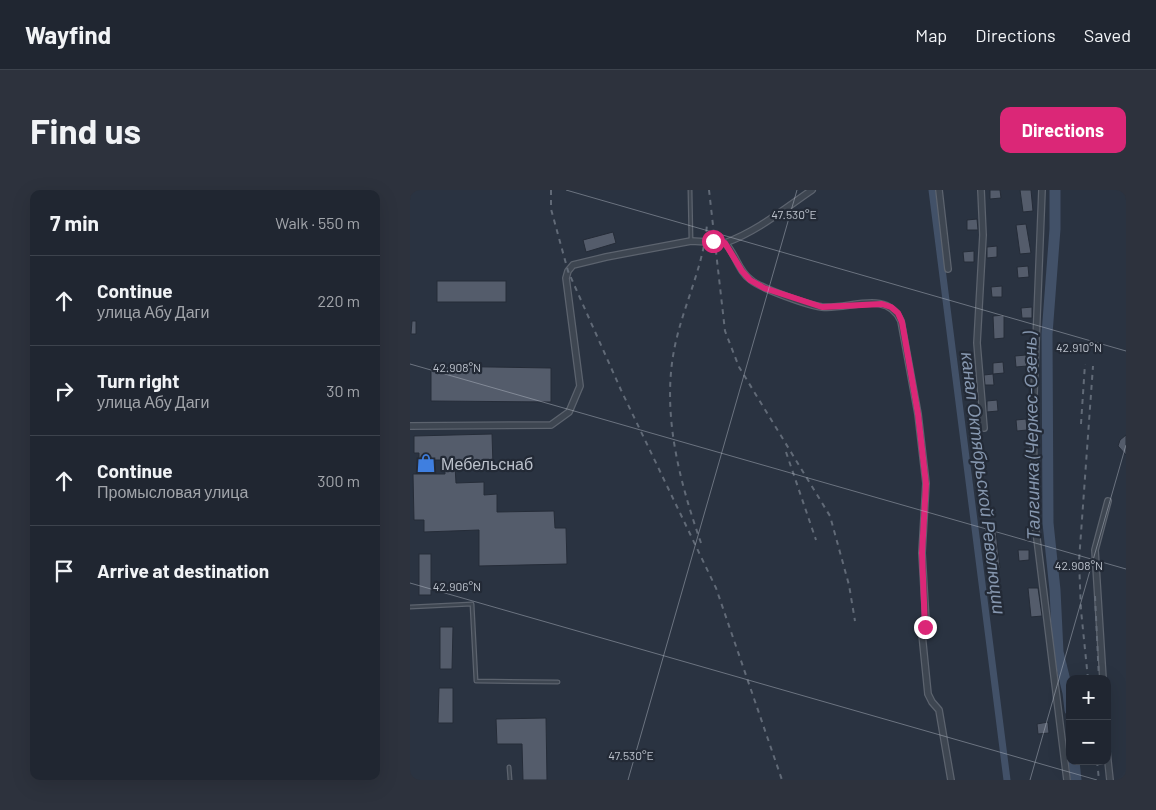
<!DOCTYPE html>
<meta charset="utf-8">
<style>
:root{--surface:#202631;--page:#2d323d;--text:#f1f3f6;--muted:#a2a5ab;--line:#3d434d;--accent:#db2777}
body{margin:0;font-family:Barlow,sans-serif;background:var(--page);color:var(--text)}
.controls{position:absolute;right:15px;bottom:15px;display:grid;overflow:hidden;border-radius:10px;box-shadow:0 5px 20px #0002}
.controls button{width:45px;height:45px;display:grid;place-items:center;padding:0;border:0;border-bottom:1px solid var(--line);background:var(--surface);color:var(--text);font:25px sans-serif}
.stop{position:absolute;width:15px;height:15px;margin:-11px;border:4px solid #db2777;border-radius:50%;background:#fff}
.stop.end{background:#db2777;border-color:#fff;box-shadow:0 1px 5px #0008}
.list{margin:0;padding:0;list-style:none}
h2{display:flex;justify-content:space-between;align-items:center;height:65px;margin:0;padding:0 20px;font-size:21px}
h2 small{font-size:16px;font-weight:400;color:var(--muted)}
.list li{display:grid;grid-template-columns:32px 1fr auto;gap:15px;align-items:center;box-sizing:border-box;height:90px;padding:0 20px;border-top:1px solid var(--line)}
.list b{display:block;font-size:19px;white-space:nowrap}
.list p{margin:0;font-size:16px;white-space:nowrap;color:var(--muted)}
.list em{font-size:16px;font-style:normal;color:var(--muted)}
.icon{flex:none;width:28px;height:28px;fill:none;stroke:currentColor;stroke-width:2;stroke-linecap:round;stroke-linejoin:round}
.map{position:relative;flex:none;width:716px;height:590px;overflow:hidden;border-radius:10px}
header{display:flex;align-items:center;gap:30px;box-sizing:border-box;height:70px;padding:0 25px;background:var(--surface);border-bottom:1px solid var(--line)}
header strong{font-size:24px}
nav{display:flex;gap:28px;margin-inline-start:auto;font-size:18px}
.intro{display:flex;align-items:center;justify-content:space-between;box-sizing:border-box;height:120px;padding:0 30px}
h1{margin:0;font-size:35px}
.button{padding:12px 22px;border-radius:10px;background:var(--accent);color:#fff;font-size:18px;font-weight:700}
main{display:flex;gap:30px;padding:0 30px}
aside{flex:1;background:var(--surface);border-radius:10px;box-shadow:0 5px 20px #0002}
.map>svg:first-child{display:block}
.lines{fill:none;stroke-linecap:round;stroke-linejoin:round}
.canal{stroke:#425168;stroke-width:7}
.river{stroke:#425168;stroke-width:11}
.building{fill:#545c6b;stroke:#252c38}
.lane-casing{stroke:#5c636e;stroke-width:5}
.street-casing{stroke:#5c636e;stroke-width:8}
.lane{stroke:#3e4651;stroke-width:2.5}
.street{stroke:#3e4651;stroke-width:5.5}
.rail{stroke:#616a77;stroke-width:2;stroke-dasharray:5 5;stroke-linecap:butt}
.route{stroke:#db2777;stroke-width:6}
.ticks{fill:none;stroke:#bbc1cb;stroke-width:1;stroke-opacity:0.45}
.labels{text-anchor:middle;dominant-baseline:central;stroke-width:4.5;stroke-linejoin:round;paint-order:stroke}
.poi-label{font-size:16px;fill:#bbc1cb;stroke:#232a36;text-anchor:start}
.water-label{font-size:18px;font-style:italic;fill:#8697af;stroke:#232a36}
.ticks-label{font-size:12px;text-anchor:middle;fill:#bbc1cb;stroke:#232a36;stroke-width:4.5;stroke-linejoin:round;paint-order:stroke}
</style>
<header>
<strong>Wayfind</strong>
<nav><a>Map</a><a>Directions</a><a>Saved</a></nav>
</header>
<div class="intro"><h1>Find us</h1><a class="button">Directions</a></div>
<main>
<aside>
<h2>7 min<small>Walk · 550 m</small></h2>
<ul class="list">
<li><svg class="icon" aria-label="ahead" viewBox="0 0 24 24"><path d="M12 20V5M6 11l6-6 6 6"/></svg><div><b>Continue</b><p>улица Абу Даги</p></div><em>220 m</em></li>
<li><svg class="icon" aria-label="right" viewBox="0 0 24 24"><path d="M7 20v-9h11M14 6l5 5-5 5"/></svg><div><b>Turn right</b><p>улица Абу Даги</p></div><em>30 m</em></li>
<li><svg class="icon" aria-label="ahead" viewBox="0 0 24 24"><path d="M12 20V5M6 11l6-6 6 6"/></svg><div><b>Continue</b><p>Промысловая улица</p></div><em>300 m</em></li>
<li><svg class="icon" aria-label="arrive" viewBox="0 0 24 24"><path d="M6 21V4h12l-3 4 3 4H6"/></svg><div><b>Arrive at destination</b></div></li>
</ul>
</aside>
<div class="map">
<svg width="716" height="590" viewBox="0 0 716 590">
<rect width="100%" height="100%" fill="#2a3341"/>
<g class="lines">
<path class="canal" d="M522,0L597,590"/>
<g class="river">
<path d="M645,0V39L637,144L638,333L645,400L648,462L658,503L660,520"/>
<path d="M664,571L666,590"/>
</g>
</g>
<g class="building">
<path d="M580,0H590L591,8L580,9Z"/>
<path d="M610,0H621L623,21L613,22Z"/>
<path d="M567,29L568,40H557V30Z"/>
<path d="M616,34L621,63L610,64L606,35Z"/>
<path d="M203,42L206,53L176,62L173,50Z"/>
<path d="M587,56V67L577,68V57Z"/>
<path d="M564,61V72H554L553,62Z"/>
<path d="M618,76L619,87L608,88L607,77Z"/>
<rect x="27" y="91" width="69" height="21"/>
<path d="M592,96V107H582L581,97Z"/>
<path d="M622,117V128H612L611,118Z"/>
<path d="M594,125V148L584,149L583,126Z"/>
<path d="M2,131H6V144H1Z"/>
<path d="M616,165L617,176L606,177L605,166Z"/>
<path d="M593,172L594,183L583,184V173Z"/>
<path d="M21,176L141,178V212L21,211Z"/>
<path d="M583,184L584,195H575L574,185Z"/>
<path d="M587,210L588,221L577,222V211Z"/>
<path d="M616,229L617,240L607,241L606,230Z"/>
<path d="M82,244L83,276H45L46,293L74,292V305L87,304V322L144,321L145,338H156L157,374L69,376V340L14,342V330H4L3,284H35V270H9V263H4V246Z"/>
<path d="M716,245V265L708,256L710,250Z"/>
<path d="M574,332H585L590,378L580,379Z"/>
<path d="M608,360H619V370L609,371Z"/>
<rect x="9" y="364" width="12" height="41"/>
<path d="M618,398H628L632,426L621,427Z"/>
<path d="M30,437H43L42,479H30Z"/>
<path d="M29,498H43V533H28Z"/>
<path d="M136,528L137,590H113L112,554H87L86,529Z"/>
<path d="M638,532L639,543L628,544L627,534Z"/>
</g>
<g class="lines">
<g class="lane-casing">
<g id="lane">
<path d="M280,0L281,51"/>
<path d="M0,417L62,414L66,491L148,492"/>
<path d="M99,577L100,590"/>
</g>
</g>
<g class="street-casing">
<g id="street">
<path d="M529,0L538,79"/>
<path d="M571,0L573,45L567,153L574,238"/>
<path d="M632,0L623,228L625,333L657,590"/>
<path d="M315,53C348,41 374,19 402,0"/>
<path d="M0,236L141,235L159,222L170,196L156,88L158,81L163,75L196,67L281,51L315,53C326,64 328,81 341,90C352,99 398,115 412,117C439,120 477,99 491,131L508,224L516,293L512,363L516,432L512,444L518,504L522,512L529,520L541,590"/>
<path d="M693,489L685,360L698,311"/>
<path d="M697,562L700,590"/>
</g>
</g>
<use href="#lane" class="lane"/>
<use href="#street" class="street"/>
<g class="rail">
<path d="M141,0V19L158,81L211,200L306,398L372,590"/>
<path d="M299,0L315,141L329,177L420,326L439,395L445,431"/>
<path d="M671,234L675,174"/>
<path d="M376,262L406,350"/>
<path d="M291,353C269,290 250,219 266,151C275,112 294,74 297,34"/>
<path d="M685,406L689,489"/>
<path d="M678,489L671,420L669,371L683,176"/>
<path d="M687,571L689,590"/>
</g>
</g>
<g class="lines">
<path class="route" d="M303,51L315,53L332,81L340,90L354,98L412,117L472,114L481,117L488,123L492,132L508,224L516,294L512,363L515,437"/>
</g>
<path class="ticks" d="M156,0L716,161M0,174L716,379M0,393L687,590M218,590L387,0M620,590L716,255"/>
<defs>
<g id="shop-bare" transform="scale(1.5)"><path d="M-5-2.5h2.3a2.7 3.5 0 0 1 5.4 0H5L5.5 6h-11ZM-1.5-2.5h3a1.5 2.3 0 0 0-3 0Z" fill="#3f7fe0" stroke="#232a36" stroke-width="2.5" paint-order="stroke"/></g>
</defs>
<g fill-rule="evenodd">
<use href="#shop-bare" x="16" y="273"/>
</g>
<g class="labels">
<g class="poi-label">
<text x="31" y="273">Мебельснаб</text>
</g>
<g class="water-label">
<text transform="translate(621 246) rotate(-91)">Талгинка (Черкес-Озень)</text>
<text transform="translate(574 293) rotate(83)">канал Октябрьской Революции</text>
</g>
</g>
<g class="ticks-label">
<text x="384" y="29">47.530°E</text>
<text x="669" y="162">42.910°N</text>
<text x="47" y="182">42.908°N</text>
<text x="669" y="380">42.908°N</text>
<text x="47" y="401">42.906°N</text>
<text x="221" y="570">47.530°E</text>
</g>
</svg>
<div class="controls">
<button>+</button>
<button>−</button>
</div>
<div class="stop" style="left:303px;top:51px"></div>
<div class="stop end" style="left:515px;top:437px"></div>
</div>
</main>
